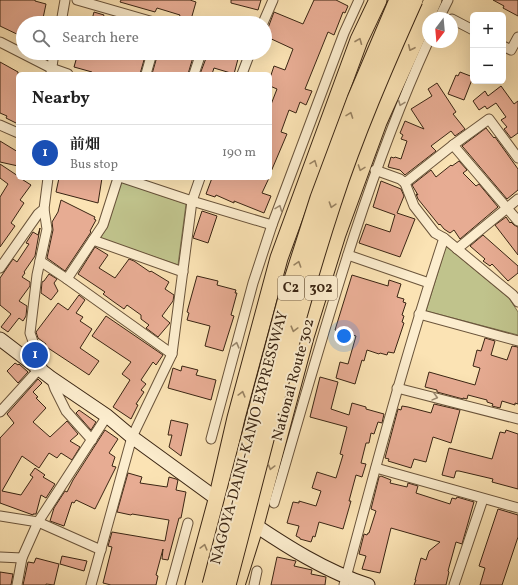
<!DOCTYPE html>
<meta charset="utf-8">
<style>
:root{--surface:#fff;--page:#f2f2f2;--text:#222;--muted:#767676;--line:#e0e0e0;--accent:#8f2418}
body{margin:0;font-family:Vollkorn,"Noto Serif JP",serif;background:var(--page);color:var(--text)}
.controls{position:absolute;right:12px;top:12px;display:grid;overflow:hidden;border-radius:6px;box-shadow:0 4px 16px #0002}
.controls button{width:36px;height:36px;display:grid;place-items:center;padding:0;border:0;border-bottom:1px solid var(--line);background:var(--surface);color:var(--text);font:20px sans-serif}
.compass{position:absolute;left:422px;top:12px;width:36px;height:36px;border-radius:50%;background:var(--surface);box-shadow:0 4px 16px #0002;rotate:196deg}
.you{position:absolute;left:344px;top:336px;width:14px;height:14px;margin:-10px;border:3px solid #fff;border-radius:50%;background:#1a73e8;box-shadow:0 0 0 6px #1a73e833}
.badge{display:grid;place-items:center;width:26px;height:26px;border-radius:50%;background:var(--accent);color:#fff;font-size:13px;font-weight:700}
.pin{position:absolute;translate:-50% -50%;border:2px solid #fff;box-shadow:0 1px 4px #0006}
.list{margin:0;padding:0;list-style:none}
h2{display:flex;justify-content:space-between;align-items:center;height:52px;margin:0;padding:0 16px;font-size:17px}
h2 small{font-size:13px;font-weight:400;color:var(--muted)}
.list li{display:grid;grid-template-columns:26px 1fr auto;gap:12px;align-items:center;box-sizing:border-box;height:56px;padding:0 16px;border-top:1px solid var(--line)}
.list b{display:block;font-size:15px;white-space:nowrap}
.list p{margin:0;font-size:13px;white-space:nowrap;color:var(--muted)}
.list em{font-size:13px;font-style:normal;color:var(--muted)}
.icon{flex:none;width:22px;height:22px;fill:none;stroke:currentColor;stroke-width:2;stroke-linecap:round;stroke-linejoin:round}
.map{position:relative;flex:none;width:518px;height:585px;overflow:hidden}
.search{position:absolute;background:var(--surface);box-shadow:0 4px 16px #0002;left:16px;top:16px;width:256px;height:44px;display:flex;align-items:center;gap:10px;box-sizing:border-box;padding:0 14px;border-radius:22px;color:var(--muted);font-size:15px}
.panel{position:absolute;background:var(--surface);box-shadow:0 4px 16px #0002;left:16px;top:72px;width:256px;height:108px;border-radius:6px}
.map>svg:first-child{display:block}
.green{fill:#c0c38c;stroke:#7d7450}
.building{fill:#e7ac93;stroke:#3a2513}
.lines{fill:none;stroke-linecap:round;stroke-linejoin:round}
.street-casing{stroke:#6a543b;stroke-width:11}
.secondary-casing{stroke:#3a2513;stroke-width:15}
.highway-casing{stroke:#3a2513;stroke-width:19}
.street{stroke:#fcedce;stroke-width:9}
.secondary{stroke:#fcedce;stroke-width:13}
.highway{stroke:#fbe3b4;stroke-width:17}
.highway-bridge-casing{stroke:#3a2513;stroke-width:19;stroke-linecap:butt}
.highway-bridge{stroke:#fbe3b4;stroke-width:17}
.oneway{stroke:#9a8464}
.oneway2{stroke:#9b8970}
.labels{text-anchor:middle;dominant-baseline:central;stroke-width:4;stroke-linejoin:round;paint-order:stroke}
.shield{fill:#fcedce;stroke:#74614b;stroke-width:1}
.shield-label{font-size:14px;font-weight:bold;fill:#3a2513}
.street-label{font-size:15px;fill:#3a2513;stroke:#fcedce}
</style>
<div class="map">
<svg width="518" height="585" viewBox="0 0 518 585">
<rect width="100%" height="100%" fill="#fbe3b4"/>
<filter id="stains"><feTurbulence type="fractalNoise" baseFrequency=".005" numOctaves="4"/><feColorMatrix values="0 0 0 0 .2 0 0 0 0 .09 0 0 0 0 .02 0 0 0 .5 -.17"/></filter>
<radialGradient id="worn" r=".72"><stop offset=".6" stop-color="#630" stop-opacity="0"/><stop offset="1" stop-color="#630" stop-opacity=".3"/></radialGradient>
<g class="green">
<path d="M121,182L186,204L178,265L100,238L107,228Z"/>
<path d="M446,246L509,298L518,312V335L426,311Z"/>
</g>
<g class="building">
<path d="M0,0H35V1L46,4L42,23H23V37L0,26Z"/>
<path d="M121,0H190L196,2L190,23H177L180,15L157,8L155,12L120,2Z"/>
<path d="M231,0H261L258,10L231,3Z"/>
<path d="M314,0H336L348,6L345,13L343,12L334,35L328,32L305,89L312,91L306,105L300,102L296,113L289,110L281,132L287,134L270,174V107L277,89L270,86V78L274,66L285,70L293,49L265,36L274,12L303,24Z"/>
<path d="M493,0H518V16L503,8L504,6Z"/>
<path d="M94,12L104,15L101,23H91Z"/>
<path d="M78,53H146L140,74H91L92,72L74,67Z"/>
<path d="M158,53H190L194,54L188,74H152Z"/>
<path d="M208,53H234L233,57L238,59L234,74L214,68L212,74H200Z"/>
<path d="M0,62L18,72V124L6,118L7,116L0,113Z"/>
<path d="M460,72L473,77L464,100L448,94L456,75L458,76Z"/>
<path d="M437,83L456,112L453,114L465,129L455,136L451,131L431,146L436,151L405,175L400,170L388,167L391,157L394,158L395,157L401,159L407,141L401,139L403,135L400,133L405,121L424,129L411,109L432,96L428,89Z"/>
<path d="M501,86L514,104L518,101V133L511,138L504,129L507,127L501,120L506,117L496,103L487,109L485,106L479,110L473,101L485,91L488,96Z"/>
<path d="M486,128L494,138L495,137L518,169V190L507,199L463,147L462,146Z"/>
<path d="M0,141L18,152V166L0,162Z"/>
<path d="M459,161L467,170L463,173L476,186L479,184L498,207L460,239L454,230L450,233L444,229L440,224L439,225L418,199L416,194L418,195L412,185L431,170L436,177L451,165L452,166Z"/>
<path d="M0,164L18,176V178H20L31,185L20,200L24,203L11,223L15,226L0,247V197L8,184L0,178Z"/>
<path d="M59,178H102L98,203L56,192Z"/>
<path d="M212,178H269L262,193L271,196L264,213L234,201V203L216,195L215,197L206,194Z"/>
<path d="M381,181L401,189L404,196L397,213L415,219L400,257L359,243L366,224L390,232L395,215L373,207Z"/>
<path d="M61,200L95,217L94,219L96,220L90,231L91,232L65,271L47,258L53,230L52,222L58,212Z"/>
<path d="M202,211L217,216L208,243L193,238Z"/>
<path d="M506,217L510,223L511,222L514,225L518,227V255L495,225Z"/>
<path d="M40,228L35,256L24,272L25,273L22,277L30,282V286L19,301L27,306L26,316L23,321L19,318L8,332L1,327L11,314L0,305V278L13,259L17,262L29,244L26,243L33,232L38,235Z"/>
<path d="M483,235L518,266V273L508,281L492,264L490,266L483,261L485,259L470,246Z"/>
<path d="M95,247L108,255L99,268L115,278L129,259L134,261L150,272L151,271L169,282L165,289L174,295L173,301L162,316L170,323L158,337L146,328L149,325L141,319V315L127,305L124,309L114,302L103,294L105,292L78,274Z"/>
<path d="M49,274L57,279L54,283L58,291L51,300L41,293L42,282L44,281Z"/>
<path d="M352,275L388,286L389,280L401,284L397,297L404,299L403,302L406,303L402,315L404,316L402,322L404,323L394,353L388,352L387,355L380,353L379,354L367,350L364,361L362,360L355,384L336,378L340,362L348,364L356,336L335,330Z"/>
<path d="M197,276L218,281L217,285L236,290L235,293H237L231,315L234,316L223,351L205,346L210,326L187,320L189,313L187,312Z"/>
<path d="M79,295L85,300L76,313L83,317L80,321L92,329L80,348L99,361L89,375L45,346L46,344L38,338L36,332L58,303L68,310Z"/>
<path d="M106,316L163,355L156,365L153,362L141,380L146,384L141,390L144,392L136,404L138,405L131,419L113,407L130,380L122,374L131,362L92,336Z"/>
<path d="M485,338L495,341L491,355L507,360L512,346L518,347V404L515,403V405L502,401L500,408L492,406L493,404L487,402V400L468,395L467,399L463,398V399L437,392V390L425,387L429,372L475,385L480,368L473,366L477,350L481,351Z"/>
<path d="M15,363L18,365L19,364L28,372L18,383L7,371Z"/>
<path d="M182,366L198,370L196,375L216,380L211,400L168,388L173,368L181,371Z"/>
<path d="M320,377L338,382L331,409L349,415L352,403L366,407V409L384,414L382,423L378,422L374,434L371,433L369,443H366L361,463L366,464L362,477L356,475L349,501H351L343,529L319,522L315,537L313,536L311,542L300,539V538L296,536L299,526L287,523L293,502L299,503V501L316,506L321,491L312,488L317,472L336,478L343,455L340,454L347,427L310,417Z"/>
<path d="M38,379L42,383L33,392L38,397L36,398L46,408L33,422L50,437L67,421L78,434L70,441L80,447L72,460L61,453L57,458L49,453L39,468L22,456L2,491L21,495L33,477L30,475L35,468L45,475L43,477L55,484L46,498L41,495L36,514H33V515L0,503V438L14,423L7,414Z"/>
<path d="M434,404L460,410L451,443L433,437L426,462L414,459L411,468L388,461L389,459L385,458L398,409L401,410L402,406L408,407L431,413Z"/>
<path d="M79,410L96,422L91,430L76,413Z"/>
<path d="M171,420L188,424L181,456L169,447L172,435H168Z"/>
<path d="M105,430L118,439L109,453L115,457L112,466L116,467L95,509L76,500L74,503L72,502L64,526L50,521L54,508L65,491L67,492L73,480Z"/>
<path d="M506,430L518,434V489L492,482L493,479L459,471H456L454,478L442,475L449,448L492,459L500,432L505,433Z"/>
<path d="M128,473L142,477L140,483L167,487L169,477L176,479L178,480L176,490L186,492L181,518H179L168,560L162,559L163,549L156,575L158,576L156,585H111L103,583L112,547L108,546L112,532L165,541L169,520L132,514L131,515L117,512Z"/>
<path d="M381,476L391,480L390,483L407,487L408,483L418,486L416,493L450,504L452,498L456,499L457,497L474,502L462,544L456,542L448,571L449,572L446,585H414L416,580H415L421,558L426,560L429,551L440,542L391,528L380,573L362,569L366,556L359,554L364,534L367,535L368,533H369L376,511L371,509L379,477Z"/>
<path d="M498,509L518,515V537L502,585H480L485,568L479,566Z"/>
<path d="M62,556L87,561L84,571L60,564Z"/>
<path d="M277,557L296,561L294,566L312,570L311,574L326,577L325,585H271Z"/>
<path d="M36,558L59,564L54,585L46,584V585H23L28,562L34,563Z"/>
<path d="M0,572L13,574L11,585H0Z"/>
</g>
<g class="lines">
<g class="street-casing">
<g id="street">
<path d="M77,0L157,23"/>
<path d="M439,18L448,0"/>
<path d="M452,19L473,30"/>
<path d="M61,23L65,0"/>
<path d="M263,23L273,0"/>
<path d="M0,42L51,68L68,74"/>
<path d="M503,46L511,50L518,37"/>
<path d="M51,73L54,53"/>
<path d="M146,74L152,53"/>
<path d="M194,74L201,53"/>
<path d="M242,74L250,53"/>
<path d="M0,125L18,133"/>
<path d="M453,145L489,119L518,158"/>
<path d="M375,170L400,179L405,183L453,145L518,221"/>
<path d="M118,178L103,225L67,279L172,354"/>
<path d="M123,178L192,201L272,225"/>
<path d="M405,183L414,206L435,233L444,238"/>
<path d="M93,240L183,272"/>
<path d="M457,249L518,199"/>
<path d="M348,255L429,283"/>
<path d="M40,261L67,279"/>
<path d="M0,268L38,214L44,209L48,178"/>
<path d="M419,314L518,341"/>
<path d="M43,370L30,333L37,275L47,229L44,209"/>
<path d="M51,378L55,389L66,411L92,440"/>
<path d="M397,388L518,419"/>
<path d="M0,412L40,368"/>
<path d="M211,439L253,283L272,225L344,33L359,0"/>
<path d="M376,468L518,508"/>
<path d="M274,503C320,347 361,190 428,42"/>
<path d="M0,516L38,522L101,550"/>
<path d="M0,557L22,558"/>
<path d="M17,585L22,558L38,522L107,416"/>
<path d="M91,585L132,437L172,354L192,201L200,178"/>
<path d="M171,585L188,523"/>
<path d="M254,585L257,571"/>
<path d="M344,585C375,469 406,353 444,238L513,295L518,302"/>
<path d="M454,585L483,499"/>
</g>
</g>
<g class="secondary-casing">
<g id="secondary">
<path d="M0,339L51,378L107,416L132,437L224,504"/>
<path d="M249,521C286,546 325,571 368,585"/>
</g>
</g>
<g class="highway-casing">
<g id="highway">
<path d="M194,585L217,500L236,418L279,258L359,40L378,0"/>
<path d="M236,585L255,525L305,337L337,234L378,122L433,0"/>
</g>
</g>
<use href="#street" class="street"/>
<use href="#secondary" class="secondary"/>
<use href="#highway" class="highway"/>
<g class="highway-bridge-casing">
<g id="highway-bridge">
<path d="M211,585L287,298L319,198L356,99L398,0"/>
<path d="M227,585C261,458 291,329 332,204C355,134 384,67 414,0"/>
</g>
</g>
<use href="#highway-bridge" class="highway-bridge"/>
</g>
<defs><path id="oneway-chevron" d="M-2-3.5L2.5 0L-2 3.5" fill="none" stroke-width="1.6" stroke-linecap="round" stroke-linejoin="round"/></defs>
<g class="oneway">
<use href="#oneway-chevron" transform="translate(359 41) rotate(-68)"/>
<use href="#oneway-chevron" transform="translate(411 48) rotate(115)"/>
<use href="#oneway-chevron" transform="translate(350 115) rotate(-70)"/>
<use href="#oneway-chevron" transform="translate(314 163) rotate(-69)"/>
<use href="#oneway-chevron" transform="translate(361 168) rotate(110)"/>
<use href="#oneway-chevron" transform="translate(332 205) rotate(108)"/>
<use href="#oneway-chevron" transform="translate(298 264) rotate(-72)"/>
<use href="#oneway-chevron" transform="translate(294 329) rotate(105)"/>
<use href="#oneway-chevron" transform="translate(242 394) rotate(-75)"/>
<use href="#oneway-chevron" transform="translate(271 467) rotate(105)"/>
<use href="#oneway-chevron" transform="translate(204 547) rotate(-75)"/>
</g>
<g class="oneway2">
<use href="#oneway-chevron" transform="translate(401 103) rotate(111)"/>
<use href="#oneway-chevron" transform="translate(279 208) rotate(-69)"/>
<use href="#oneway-chevron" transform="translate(236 345) rotate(-75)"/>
<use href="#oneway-chevron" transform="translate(435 397) rotate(15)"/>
</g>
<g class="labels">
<g class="shield">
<rect x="278" y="276" width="26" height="24" rx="3"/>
<rect x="305" y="276" width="32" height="24" rx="3"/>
</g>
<g class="shield-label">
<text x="291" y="288">C2</text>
<text x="321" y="288">302</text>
</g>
<g class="street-label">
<text transform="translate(294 380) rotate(-75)">National Route 302</text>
<text transform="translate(250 438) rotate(-75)">NAGOYA-DAINI-KANJO EXPRESSWAY</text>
</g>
</g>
<rect width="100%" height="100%" filter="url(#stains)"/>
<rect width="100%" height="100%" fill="url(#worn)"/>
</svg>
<div class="controls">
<button>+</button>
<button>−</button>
</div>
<svg class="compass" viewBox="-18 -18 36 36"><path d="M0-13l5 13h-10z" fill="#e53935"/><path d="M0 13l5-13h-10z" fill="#767676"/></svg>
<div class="you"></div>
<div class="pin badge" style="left:35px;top:355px;background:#1a4fb4">1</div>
<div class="search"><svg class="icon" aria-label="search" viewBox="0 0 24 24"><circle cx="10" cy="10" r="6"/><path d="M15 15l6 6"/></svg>Search here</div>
<section class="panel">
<h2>Nearby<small></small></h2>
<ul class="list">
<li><span class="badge" style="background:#1a4fb4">1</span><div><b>前畑</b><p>Bus stop</p></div><em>190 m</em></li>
</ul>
</section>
</div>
